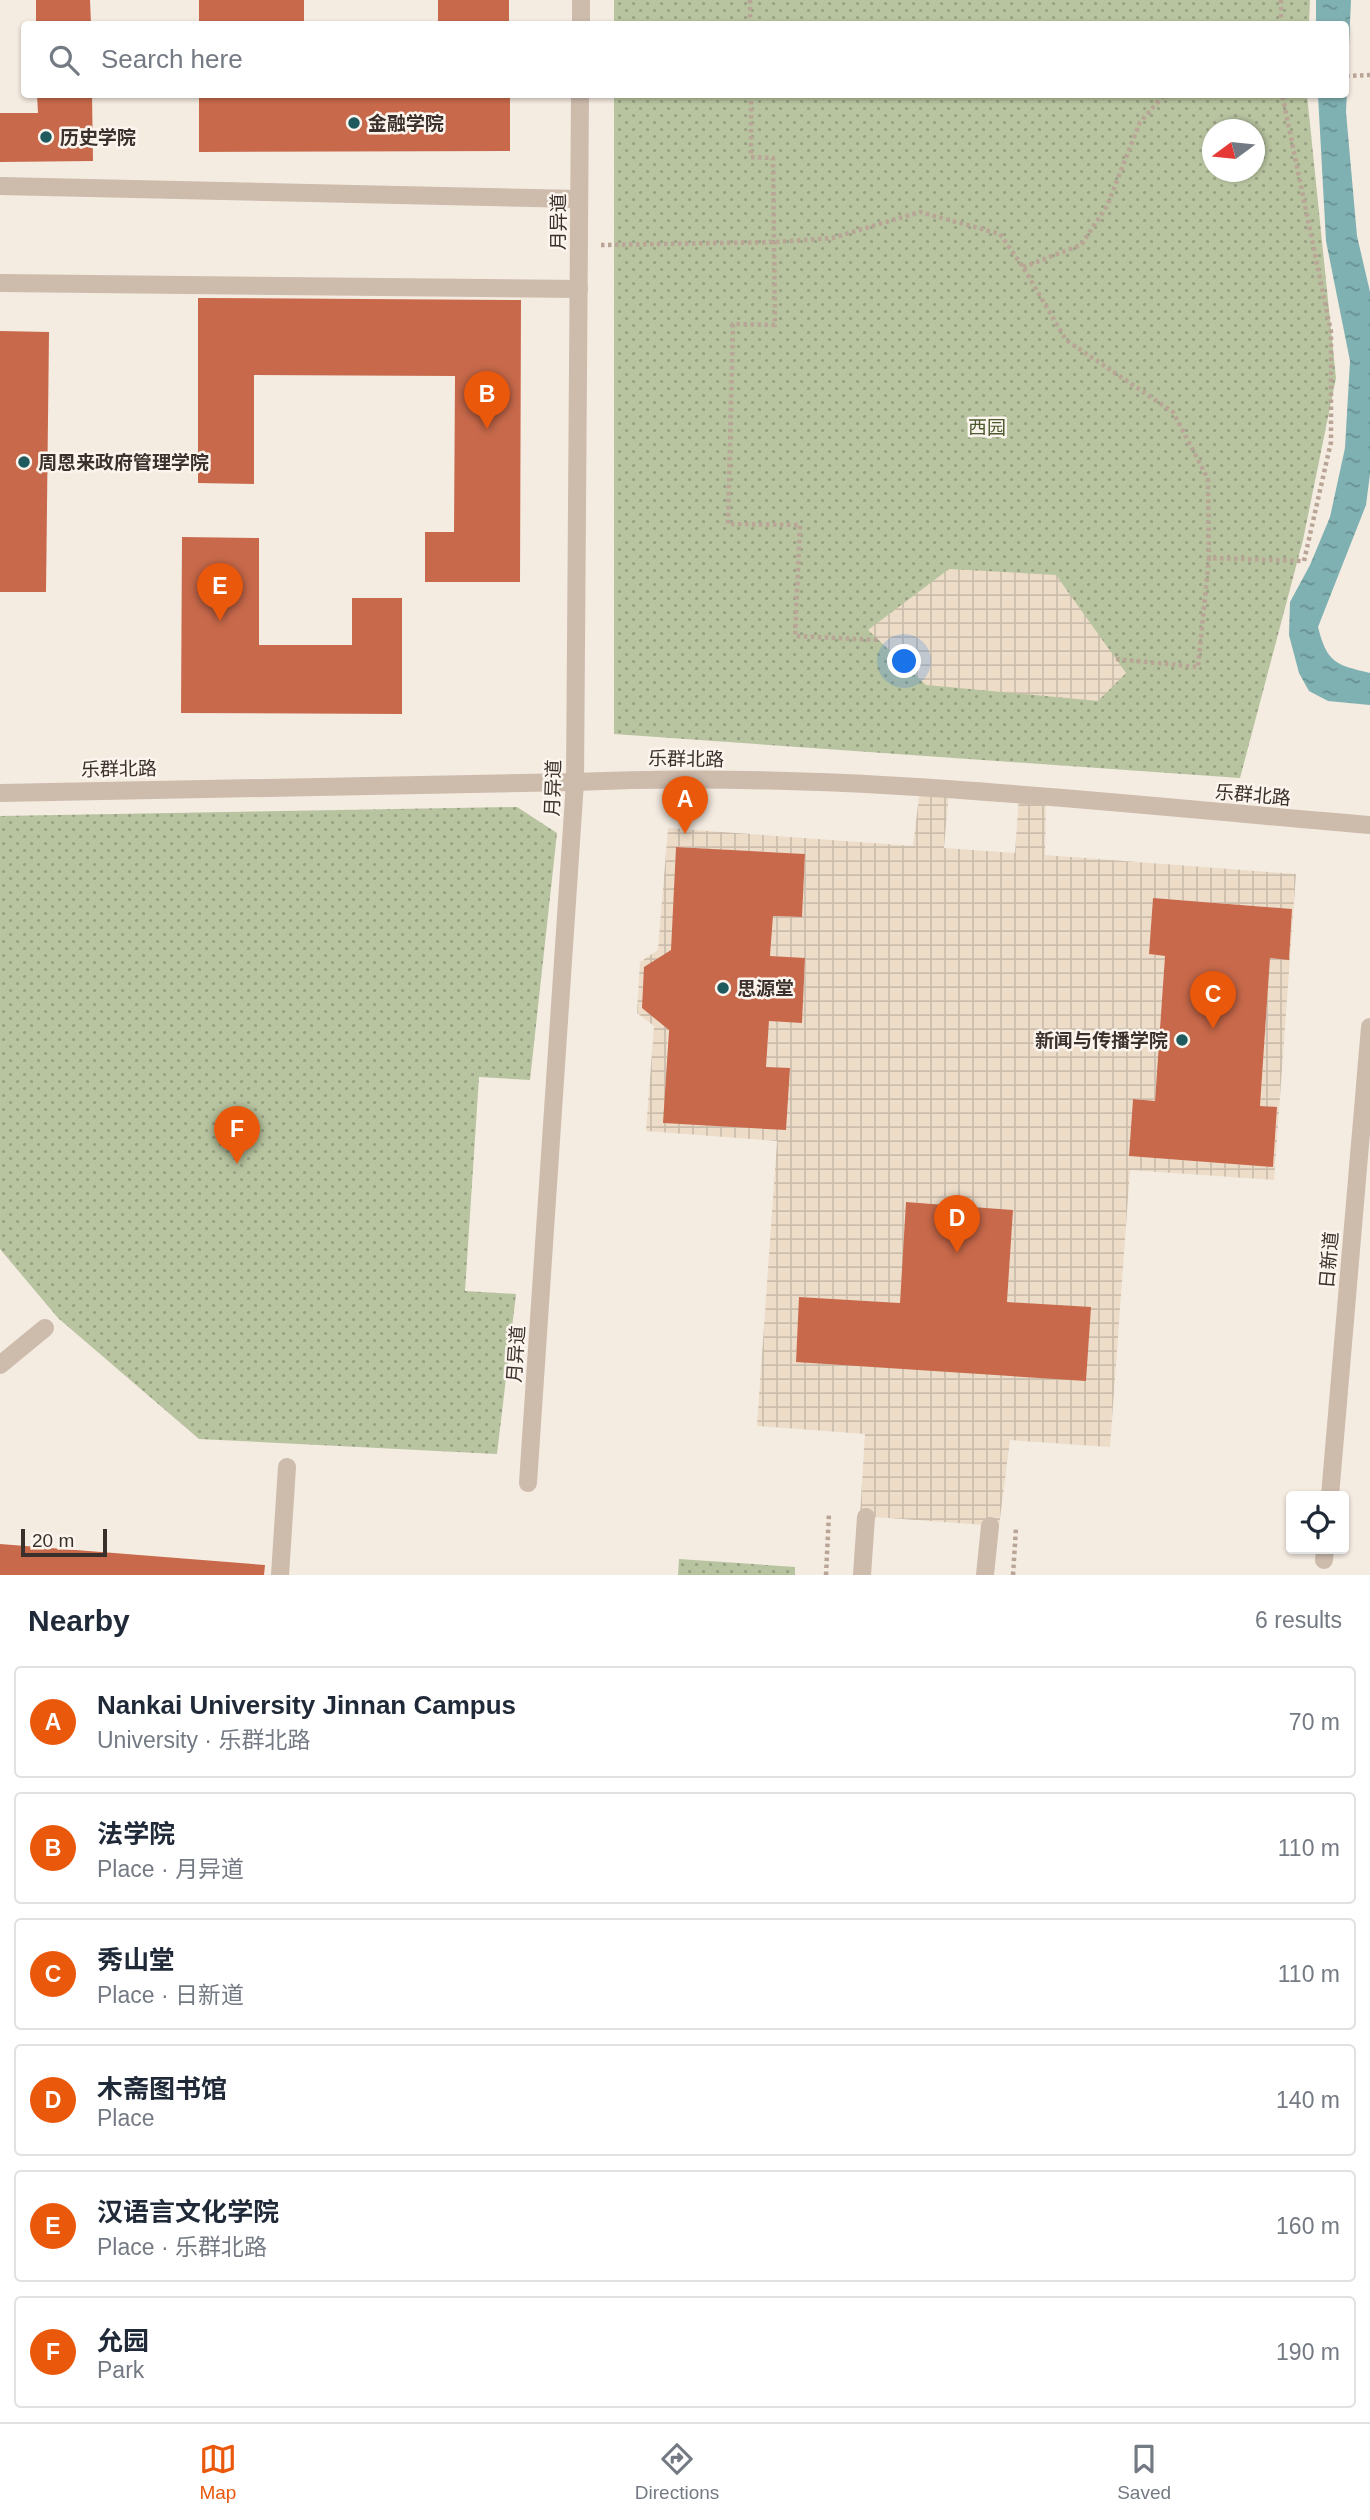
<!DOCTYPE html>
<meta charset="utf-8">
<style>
:root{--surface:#fff;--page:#f2f2f3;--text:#1f2937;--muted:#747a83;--line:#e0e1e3;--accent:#ea580c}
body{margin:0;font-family:Helvetica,"Noto Sans SC",sans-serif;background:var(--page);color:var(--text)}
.controls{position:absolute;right:21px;bottom:21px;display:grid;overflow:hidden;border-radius:7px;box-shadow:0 2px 5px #0004}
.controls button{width:63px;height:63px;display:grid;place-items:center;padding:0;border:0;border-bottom:2px solid var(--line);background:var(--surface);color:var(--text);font:35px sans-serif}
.compass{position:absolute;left:1202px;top:119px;width:63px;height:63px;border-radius:50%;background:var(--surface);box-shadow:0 2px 5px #0004;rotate:255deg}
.scale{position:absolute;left:21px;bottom:18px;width:86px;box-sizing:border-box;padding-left:7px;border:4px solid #3b302b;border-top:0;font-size:19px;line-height:24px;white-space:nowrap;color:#3b302b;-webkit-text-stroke:5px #fbf5ee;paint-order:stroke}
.you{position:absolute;left:905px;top:662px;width:24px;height:24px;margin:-18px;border:5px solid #fff;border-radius:50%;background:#1a73e8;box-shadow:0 0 0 10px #1a73e833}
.badge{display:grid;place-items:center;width:46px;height:46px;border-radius:50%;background:var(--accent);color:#fff;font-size:23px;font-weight:700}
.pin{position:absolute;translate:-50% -58px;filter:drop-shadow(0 2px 4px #0008)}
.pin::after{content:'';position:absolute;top:37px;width:24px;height:21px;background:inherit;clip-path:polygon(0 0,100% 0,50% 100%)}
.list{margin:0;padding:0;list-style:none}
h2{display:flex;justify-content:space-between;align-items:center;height:91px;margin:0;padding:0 28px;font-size:30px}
h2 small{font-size:23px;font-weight:400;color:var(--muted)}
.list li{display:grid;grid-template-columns:46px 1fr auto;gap:21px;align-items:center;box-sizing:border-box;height:112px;margin:0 14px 14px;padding:0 14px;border:2px solid var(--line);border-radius:7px}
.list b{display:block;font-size:26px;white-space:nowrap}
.list p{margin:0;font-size:23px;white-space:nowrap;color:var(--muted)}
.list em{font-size:23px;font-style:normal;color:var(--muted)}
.icon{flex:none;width:38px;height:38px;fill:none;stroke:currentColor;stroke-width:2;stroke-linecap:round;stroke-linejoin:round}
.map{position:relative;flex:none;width:1370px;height:1575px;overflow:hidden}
.search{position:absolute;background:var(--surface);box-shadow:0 2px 5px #0004;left:21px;right:21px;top:21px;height:77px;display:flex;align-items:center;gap:18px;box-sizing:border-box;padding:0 24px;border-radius:7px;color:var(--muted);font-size:26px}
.sheet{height:847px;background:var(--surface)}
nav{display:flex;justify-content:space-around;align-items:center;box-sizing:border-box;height:98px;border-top:2px solid var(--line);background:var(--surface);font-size:19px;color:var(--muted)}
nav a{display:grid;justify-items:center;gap:4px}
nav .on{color:var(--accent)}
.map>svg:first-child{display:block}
.park{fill:url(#park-dots);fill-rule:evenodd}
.plaza{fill:url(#plaza-grid);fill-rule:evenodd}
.water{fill:url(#water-ripples)}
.building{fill:#c8694b}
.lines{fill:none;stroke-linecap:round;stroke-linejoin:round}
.path{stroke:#b9a596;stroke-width:4.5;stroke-dasharray:3.5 3.5;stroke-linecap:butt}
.pedestrian{stroke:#cdbbac;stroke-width:18}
.minor{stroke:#cdbbac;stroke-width:18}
.poi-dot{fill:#1f5a5e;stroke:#fbf5ee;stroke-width:2.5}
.labels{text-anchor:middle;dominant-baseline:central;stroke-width:5;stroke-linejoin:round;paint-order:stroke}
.poi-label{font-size:19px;font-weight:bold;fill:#3b302b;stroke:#fbf5ee;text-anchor:start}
.street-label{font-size:19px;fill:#3b302b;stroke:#fbf5ee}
.park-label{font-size:19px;fill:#4a5a2e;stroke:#fbf5ee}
</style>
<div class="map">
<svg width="1370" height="1575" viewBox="0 0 1370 1575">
<defs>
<pattern id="park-dots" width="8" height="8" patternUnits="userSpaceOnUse" patternTransform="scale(1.75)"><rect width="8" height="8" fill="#b8c4a0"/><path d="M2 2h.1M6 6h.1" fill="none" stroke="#97a083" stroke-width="1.8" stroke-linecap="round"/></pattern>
<pattern id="plaza-grid" width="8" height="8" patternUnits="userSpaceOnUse" patternTransform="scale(1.75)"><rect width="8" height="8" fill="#ecdcc8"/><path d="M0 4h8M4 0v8" fill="none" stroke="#cbbdac"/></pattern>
<pattern id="water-ripples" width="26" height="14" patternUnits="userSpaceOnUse" patternTransform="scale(1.75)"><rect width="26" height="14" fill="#7fb0b2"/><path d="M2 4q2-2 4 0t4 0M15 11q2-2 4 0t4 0" fill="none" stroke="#699091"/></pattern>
</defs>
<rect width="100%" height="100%" fill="#f4ebe1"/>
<g class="park">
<path d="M614,0H1310L1309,24H614Z"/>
<path d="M614,95H1307L1336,378L1303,540L1240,778L614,734ZM1212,130H1254V172H1212Z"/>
<path d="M517,807L557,833L530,1080L479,1077L465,1291L516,1294L497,1454L199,1439L58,1318L0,1249V816Z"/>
<path d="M679,1559L795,1567V1575H678Z"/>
</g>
<g class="plaza">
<path d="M949,569L1056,575L1126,673L1098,701L926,685L868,630Z"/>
<path d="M920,788L949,790L944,848L1015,853L1019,796L1046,798L1045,855L1296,874L1274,1180L1130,1170L1110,1447L1010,1440L999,1526L860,1516L865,1434L757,1426L777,1141L646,1131L654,1026L637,1013L640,962L658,950L668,828L913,846ZM676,847L805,854L802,917L773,916L770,956L805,959L802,1022L769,1021L766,1067L790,1069L786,1129L664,1123ZM1153,898L1292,909L1289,959L1270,958L1260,1106L1277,1108L1273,1167L1129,1156L1133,1099L1155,1101L1165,956L1149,954ZM907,1202L1013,1210L1007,1302L1090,1308L1086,1380L796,1361L800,1297L900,1303Z"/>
</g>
<path class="water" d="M1316,0H1351L1346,112L1357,236L1370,292V474L1366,505L1318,627C1327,663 1336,665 1370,673V705L1328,701L1309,691L1299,673L1289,635L1290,602L1310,565L1330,517L1345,448L1350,361L1326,241L1318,95L1346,94V24H1316Z"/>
<g class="building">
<path d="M36,0H90L91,24H36Z"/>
<rect x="199" y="0" width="105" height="24"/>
<rect x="438" y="0" width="71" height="24"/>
<path d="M37,94H92L93,161L0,162V113H38Z"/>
<path d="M199,94H510V151L199,152Z"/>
<path d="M198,298L521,300L520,582H425V532H454L455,376L254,375V484L198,483Z"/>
<path d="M0,331L49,332L46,592H0Z"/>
<path d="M182,537L259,538V645H352V598H402V714L181,713Z"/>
<path d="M676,847L805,854L802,917L773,916L770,956L805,958L802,1023L769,1021L766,1067L790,1068L786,1130L663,1123L669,1030L642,1008L644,967L671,950Z"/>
<path d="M1153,898L1292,909L1289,960L1270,958L1260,1106L1277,1107L1273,1167L1129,1156L1133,1099L1155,1101L1165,956L1149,954Z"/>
<path d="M906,1202L1013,1210L1007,1302L1091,1307L1086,1381L796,1362L799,1297L900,1303Z"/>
<path d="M0,1544L265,1565L264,1575H0Z"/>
</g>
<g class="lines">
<g class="path">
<path d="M750,0V24"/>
<path d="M1281,0V24"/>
<path d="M1346,76L1370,75"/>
<path d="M751,94V157L773,158L775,325L733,324L728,524L800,525L795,636L878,640"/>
<path d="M601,245L774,242L832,238L920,212L1000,234L1023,267L1066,340L1173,412L1208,479L1209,558"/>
<path d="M1023,267L1081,245L1107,206L1140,122L1165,94"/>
<path d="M1116,659L1198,667L1209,558L1304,561L1331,442V332L1282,94"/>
<path d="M826,1575L829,1513"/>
<path d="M1013,1575L1016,1528"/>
</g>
<g class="pedestrian">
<path d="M0,186L579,199"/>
<path d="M0,283L579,289"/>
</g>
<g class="minor">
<path d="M581,24V0"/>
<path d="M0,793L575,782C840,770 1106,803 1370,825"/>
<path d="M0,1365L45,1328"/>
<path d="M528,1483L575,782L580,94"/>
<path d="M1330,1496L1370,1027"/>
<path d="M1324,1560L1325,1549"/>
<path d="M280,1575L287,1467"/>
<path d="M862,1575L866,1517"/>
<path d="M985,1575L990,1526"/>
</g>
</g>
<g class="poi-dot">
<circle cx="354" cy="123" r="7"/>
<circle cx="46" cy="137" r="7"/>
<circle cx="24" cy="462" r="7"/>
<circle cx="723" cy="988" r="7"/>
<circle cx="1182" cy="1040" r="7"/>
</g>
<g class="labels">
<g class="poi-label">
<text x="368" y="123">金融学院</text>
<text x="60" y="137">历史学院</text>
<text x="38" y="462">周恩来政府管理学院</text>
<text x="737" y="988">思源堂</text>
<text x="1168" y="1040" text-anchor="end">新闻与传播学院</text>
</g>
<g class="street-label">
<text transform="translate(558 222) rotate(-90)">月异道</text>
<text transform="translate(686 759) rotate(1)">乐群北路</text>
<text transform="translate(119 769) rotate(-1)">乐群北路</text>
<text transform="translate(553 788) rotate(-88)">月异道</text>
<text transform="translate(1253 795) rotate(5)">乐群北路</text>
<text transform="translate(1329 1260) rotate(-85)">日新道</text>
<text transform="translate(516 1354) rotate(-86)">月异道</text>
</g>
<g class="park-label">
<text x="987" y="427">西园</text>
</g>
</g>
</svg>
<div class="controls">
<button><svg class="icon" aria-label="locate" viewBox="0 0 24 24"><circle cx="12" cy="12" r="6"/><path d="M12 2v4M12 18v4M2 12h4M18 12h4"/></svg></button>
</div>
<svg class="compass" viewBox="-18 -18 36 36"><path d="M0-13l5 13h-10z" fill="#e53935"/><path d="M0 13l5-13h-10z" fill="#747a83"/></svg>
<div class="scale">20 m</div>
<div class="you"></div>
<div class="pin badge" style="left:685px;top:834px">A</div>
<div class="pin badge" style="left:487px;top:429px">B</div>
<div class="pin badge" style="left:1213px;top:1029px">C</div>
<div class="pin badge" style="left:957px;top:1253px">D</div>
<div class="pin badge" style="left:220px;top:621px">E</div>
<div class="pin badge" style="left:237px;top:1164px">F</div>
<div class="search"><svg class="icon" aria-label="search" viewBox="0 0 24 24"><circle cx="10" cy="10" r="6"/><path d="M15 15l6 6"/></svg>Search here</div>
</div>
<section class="sheet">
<h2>Nearby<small>6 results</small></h2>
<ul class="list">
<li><span class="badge">A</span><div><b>Nankai University Jinnan Campus</b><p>University · 乐群北路</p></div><em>70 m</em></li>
<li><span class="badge">B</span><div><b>法学院</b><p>Place · 月异道</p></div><em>110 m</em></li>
<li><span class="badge">C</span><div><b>秀山堂</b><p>Place · 日新道</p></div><em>110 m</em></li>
<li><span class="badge">D</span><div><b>木斋图书馆</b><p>Place</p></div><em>140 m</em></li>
<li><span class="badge">E</span><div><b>汉语言文化学院</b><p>Place · 乐群北路</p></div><em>160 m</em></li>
<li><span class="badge">F</span><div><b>允园</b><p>Park</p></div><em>190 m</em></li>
</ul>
</section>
<nav>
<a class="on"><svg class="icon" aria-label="map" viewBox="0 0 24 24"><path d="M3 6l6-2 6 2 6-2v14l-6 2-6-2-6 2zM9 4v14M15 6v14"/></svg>Map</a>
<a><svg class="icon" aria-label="directions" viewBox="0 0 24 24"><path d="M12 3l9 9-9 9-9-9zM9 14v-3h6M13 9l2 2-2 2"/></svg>Directions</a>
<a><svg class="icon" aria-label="saved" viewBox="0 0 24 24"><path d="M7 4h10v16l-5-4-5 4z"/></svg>Saved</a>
</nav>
